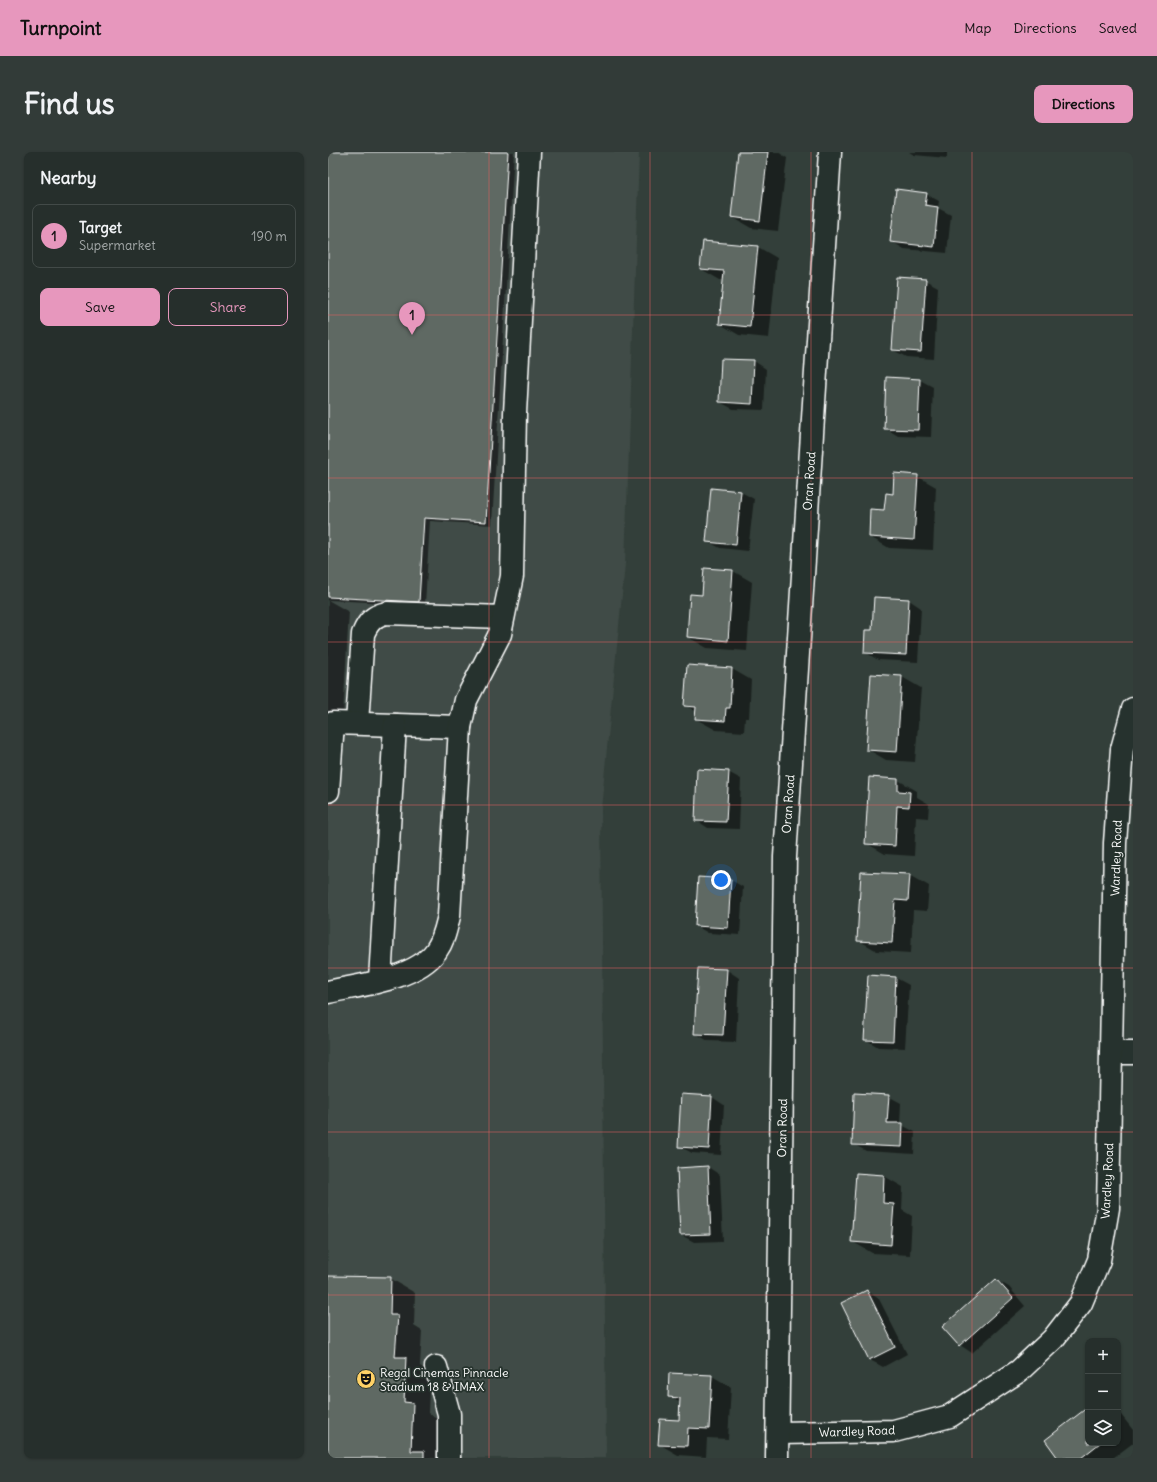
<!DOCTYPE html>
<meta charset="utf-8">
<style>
:root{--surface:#262f2c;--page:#323b38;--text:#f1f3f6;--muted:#a4a9a9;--line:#424a48;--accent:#e797bd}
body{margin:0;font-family:Delius,sans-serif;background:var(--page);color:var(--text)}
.controls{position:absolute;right:12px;bottom:12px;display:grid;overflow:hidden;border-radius:8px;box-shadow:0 1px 3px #0004}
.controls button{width:36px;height:36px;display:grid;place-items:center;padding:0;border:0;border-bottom:1px solid var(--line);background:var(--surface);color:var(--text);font:20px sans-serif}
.you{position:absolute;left:393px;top:728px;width:14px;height:14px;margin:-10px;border:3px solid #fff;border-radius:50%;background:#1a73e8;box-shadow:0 0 0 6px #1a73e833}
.badge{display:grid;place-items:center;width:26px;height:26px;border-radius:50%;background:var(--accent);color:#111;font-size:13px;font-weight:700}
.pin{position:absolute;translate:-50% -33px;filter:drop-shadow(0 1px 2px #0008)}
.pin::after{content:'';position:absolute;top:21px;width:14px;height:12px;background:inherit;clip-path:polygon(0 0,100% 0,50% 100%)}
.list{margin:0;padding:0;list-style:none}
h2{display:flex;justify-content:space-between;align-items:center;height:52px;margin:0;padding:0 16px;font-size:17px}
h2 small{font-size:13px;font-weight:400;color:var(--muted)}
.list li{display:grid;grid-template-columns:26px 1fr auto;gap:12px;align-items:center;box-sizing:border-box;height:64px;margin:0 8px 8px;padding:0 8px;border:1px solid var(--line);border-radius:8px}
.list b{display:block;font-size:15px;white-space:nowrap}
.list p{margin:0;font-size:13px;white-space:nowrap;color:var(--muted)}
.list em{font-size:13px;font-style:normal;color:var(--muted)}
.actions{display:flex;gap:8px;padding:12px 16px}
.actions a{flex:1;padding:9px 0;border:1px solid var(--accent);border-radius:8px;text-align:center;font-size:14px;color:var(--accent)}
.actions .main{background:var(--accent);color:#111}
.icon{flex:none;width:22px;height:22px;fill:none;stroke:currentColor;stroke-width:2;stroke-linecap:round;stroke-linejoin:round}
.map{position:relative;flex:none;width:805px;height:1306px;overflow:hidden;border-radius:8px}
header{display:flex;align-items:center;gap:24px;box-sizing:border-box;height:56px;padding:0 20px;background:var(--accent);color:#111}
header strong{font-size:19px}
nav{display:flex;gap:22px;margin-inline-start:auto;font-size:14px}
.intro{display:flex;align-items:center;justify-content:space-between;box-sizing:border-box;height:96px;padding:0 24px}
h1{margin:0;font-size:28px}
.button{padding:10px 18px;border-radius:8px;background:var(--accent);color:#111;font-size:14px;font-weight:700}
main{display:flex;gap:24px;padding:0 24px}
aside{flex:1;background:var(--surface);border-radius:8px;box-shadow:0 1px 3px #0004}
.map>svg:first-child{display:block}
.built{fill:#404c47}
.shadow{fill:#0007}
.building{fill:#5f6964;stroke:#fff}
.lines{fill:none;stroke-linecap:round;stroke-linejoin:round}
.minor-casing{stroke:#fff;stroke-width:25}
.minor{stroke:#26332d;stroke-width:22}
.grid{fill:none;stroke:#e05e5e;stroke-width:1;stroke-opacity:0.55}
.labels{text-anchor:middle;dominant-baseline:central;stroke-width:3.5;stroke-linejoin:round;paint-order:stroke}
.street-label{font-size:12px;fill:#fff;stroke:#26332d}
.poi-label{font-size:12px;fill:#fff;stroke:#26332d;text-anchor:start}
</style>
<header>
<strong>Turnpoint</strong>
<nav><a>Map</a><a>Directions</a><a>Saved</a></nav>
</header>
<div class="intro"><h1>Find us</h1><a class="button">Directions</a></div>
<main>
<aside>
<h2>Nearby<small></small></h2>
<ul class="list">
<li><span class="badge">1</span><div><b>Target</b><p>Supermarket</p></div><em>190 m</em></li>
</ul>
<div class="actions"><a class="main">Save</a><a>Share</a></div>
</aside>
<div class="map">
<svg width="805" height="1306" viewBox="0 0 805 1306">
<rect width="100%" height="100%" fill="#333f3a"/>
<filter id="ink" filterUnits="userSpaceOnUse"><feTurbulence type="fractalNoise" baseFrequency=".025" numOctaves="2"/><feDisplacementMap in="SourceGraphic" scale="8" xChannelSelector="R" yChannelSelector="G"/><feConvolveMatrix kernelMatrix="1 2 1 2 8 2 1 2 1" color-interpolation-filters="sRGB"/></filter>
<g filter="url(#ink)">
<path class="built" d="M0,0H311L297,412L273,657L278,1306H0Z"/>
<g class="shadow">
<path d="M0,0H186L164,373L102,369L97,453L0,448Z"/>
<path d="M411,0H450L459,6L450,79L423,76L404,65Z"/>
<path d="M581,0H619V6L586,3Z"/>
<path d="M598,42L611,49L610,56L623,63L619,101L576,97L563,89Z"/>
<path d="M430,95L449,106L441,186L411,183L392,172L397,128H392L373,117Z"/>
<path d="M597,128L610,135L606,207L578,205L565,198Z"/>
<path d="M426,209L438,217L436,258L405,257L392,250Z"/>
<path d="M592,228L605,235L603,285L570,284L557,276Z"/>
<path d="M589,324L608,335L605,398L561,396L542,385L565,343Z"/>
<path d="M413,340L426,347L420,399L392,396L379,389Z"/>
<path d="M377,417L405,419L424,430L419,499L379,496L360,485L375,444Z"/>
<path d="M0,448L21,460L12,617L0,616Z"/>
<path d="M581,448L593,456L590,510L550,508L537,500L545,479Z"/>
<path d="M360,515L404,517L423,528L421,566H417L416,580L388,578L368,567L369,560L357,553Z"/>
<path d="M574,525L593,536L587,610L558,608L539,597Z"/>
<path d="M400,620L413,627L411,677L380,676L368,668Z"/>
<path d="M570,628L589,639V645L601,652L600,666L588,665L586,704L557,702L538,691Z"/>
<path d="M582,723L601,734L599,759L585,758L583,801L549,799L530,788Z"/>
<path d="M403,728L415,735L412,783L380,781L368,774Z"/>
<path d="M399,818L411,826L408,890L380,889L367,881Z"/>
<path d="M541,824L568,826L581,833L577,896L550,895L537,887Z"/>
<path d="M560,944L573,951L572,972L587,980L586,1002L538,999L525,992Z"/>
<path d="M384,945L396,953L393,1003L364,1001L351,994Z"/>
<path d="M380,1015L392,1023L395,1089L366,1090L353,1083Z"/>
<path d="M529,1022L556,1024L575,1035L574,1058L584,1064L582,1103L544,1101L525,1090Z"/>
<path d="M0,1125L62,1126L87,1141L86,1174L94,1179L92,1214L102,1220L100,1261L109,1266L108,1306H0Z"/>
<path d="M668,1128L681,1135L697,1154L644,1201L632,1193Z"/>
<path d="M539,1139L551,1147L579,1202L555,1215L542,1208Z"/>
<path d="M384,1224L403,1235L400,1287L379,1286L378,1305L350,1303L331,1292L352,1269L353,1251L341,1245Z"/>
<path d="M760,1256V1291H790V1259L805,1278V1291L785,1306H732Z"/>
</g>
<g class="building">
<path d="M0,0H180L158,370L96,366L91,450L0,445Z"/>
<path d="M410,0H440L432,69L403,65Z"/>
<path d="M568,37L599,41L597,53L610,55L606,95L562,90Z"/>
<path d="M375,89L430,94L422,175L391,172L396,119L372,117Z"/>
<path d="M569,125L598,127L593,200L564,198Z"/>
<path d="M393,207L426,208L424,252L391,250Z"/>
<path d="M558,225L592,227L590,278L556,277Z"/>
<path d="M566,321L590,323L586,388L541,385L542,357L556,358L558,341L565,342Z"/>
<path d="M383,336L413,339L408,393L378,390Z"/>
<path d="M376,416L405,418L400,489L359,485L362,442L374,443Z"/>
<path d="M546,445L581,447L578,503L536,501L537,478H544Z"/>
<path d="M359,513L404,516L402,556H398L397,569L367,567L368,555L356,554Z"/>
<path d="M543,522L574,524L569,600L538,598Z"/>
<path d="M369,617L401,619L398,670L367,669Z"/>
<path d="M541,625L570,627V639L582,640L581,655L569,654L567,694L537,692Z"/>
<path d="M533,720L582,722L580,749L567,748L564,791L529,789Z"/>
<path d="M370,725L403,727L400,776L367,774Z"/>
<path d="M370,816L399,817L395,883L366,882Z"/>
<path d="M540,823L568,825L565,889L536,888Z"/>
<path d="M526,941L561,943L559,971H575L574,995L524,993Z"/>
<path d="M353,942L384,944L381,997L350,995Z"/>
<path d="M380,1014L383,1082L352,1083L349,1016Z"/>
<path d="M528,1021L556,1023L555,1051L566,1052L563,1093L523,1090Z"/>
<path d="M0,1124L63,1125L62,1163H70L67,1205H78L76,1250L85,1251L83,1299H96V1306H0Z"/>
<path d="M668,1127L685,1146L631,1194L614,1175Z"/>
<path d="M539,1138L567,1195L541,1208L513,1151Z"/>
<path d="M341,1221L384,1223L381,1277L360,1276L359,1294L330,1293L332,1267L351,1268L352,1246L340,1245Z"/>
<path d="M760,1255V1291H772L753,1306H730L717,1288Z"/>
</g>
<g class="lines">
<g class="minor-casing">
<g id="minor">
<path d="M29,571L35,482C40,470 46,463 59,461L175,465"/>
<path d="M0,639L5,571L132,575"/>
<path d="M52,828L67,573"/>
<path d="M0,840C32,833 88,827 108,799C116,788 118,776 121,764L132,575L138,548L172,482L184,424L187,261L201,0"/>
<path d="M784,901H805"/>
<path d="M108,1215L121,1262V1306"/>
<path d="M451,1281L566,1279L622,1264L691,1219L725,1187L753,1151L771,1108L780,1056L787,691L794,597L805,557"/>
<path d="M449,1306L457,705L502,0"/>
</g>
</g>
<use href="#minor" class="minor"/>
</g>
</g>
<path class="grid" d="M161,0V1306M322,0V1306M483,0V1306M644,0V1306M0,163H805M0,326H805M0,490H805M0,653H805M0,816H805M0,980H805M0,1143H805"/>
<defs>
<g id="theatre-disc" transform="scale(1)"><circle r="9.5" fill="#ffd166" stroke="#26332d"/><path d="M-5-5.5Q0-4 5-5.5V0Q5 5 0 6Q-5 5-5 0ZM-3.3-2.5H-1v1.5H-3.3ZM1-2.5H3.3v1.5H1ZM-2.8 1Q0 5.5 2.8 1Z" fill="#111"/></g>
</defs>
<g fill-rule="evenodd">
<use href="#theatre-disc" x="38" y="1227"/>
</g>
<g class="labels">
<g class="street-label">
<text transform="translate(481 329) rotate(-86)">Oran Road</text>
<text transform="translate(460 652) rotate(-86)">Oran Road</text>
<text transform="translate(788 706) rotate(-88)">Wardley Road</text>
<text transform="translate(454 976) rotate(-89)">Oran Road</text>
<text transform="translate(779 1029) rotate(-87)">Wardley Road</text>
<text transform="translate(529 1279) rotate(-2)">Wardley Road</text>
</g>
<g class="poi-label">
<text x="52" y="1220">Regal Cinemas Pinnacle<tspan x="52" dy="14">Stadium 18 &amp; IMAX</tspan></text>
</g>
</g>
</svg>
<div class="controls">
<button>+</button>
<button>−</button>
<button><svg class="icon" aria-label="layers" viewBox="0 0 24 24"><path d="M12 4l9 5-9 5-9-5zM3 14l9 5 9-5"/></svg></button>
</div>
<div class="you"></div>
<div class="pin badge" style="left:84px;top:183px">1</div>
</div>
</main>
